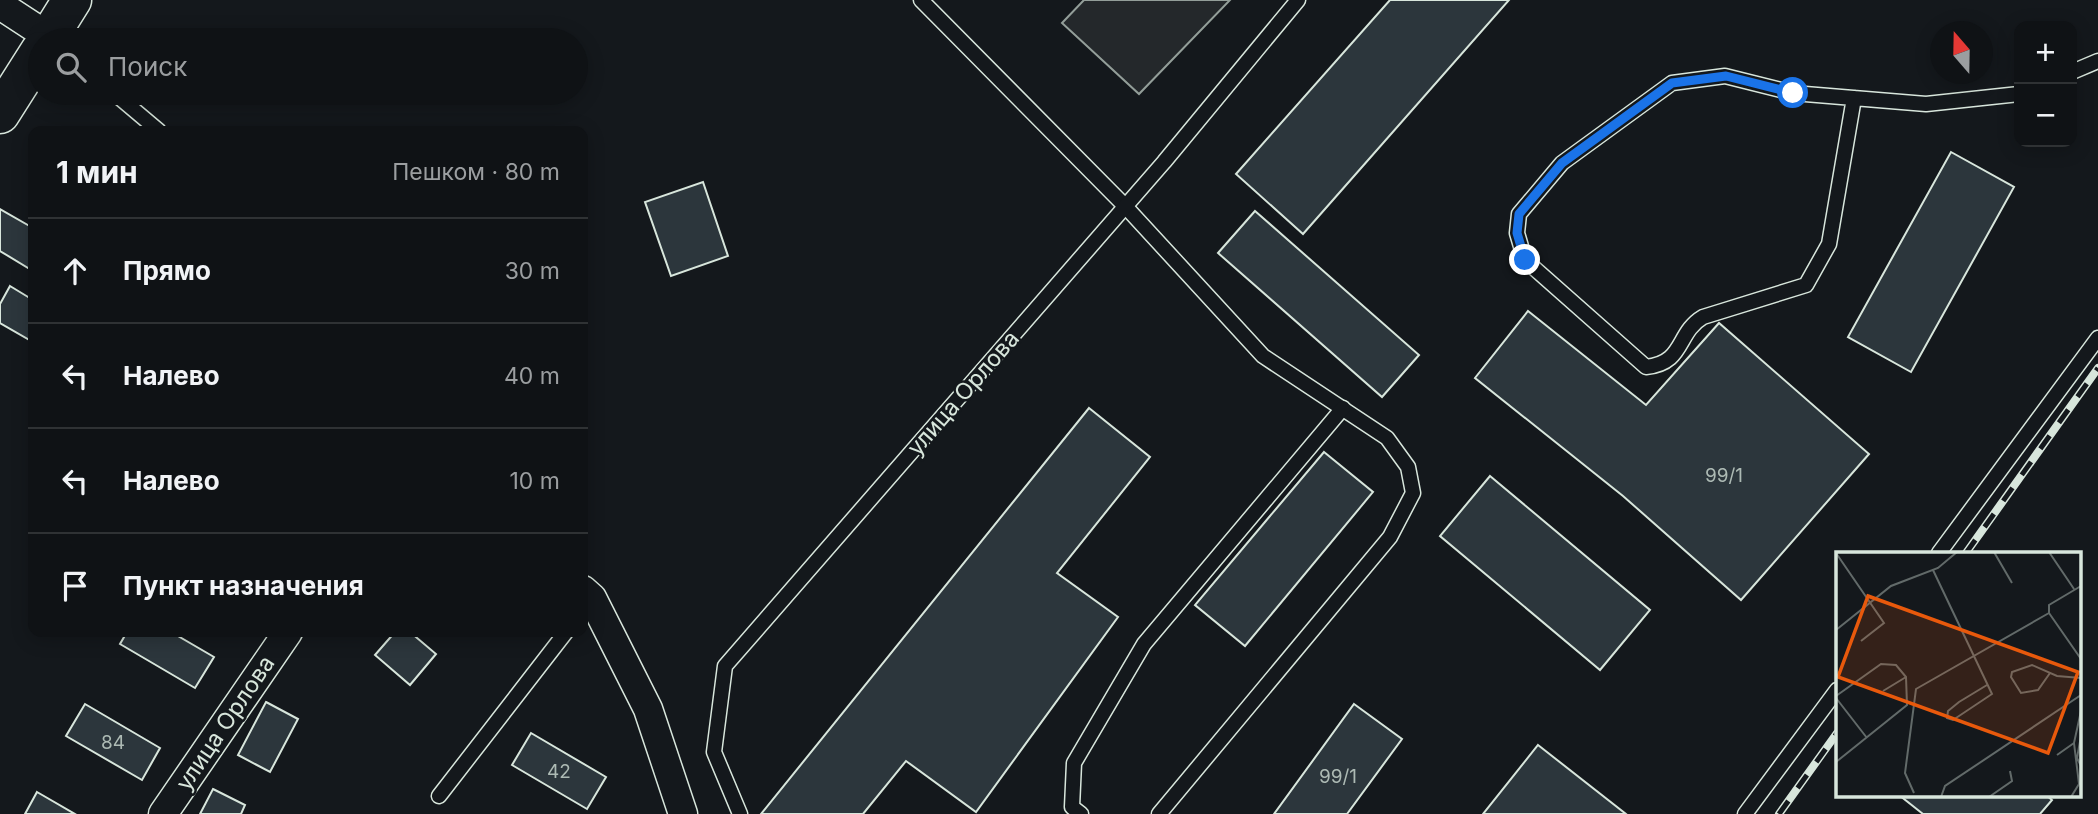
<!DOCTYPE html>
<html lang="ru">
<meta charset="utf-8">
<style>
:root{--surface:#0f1215;--page:#1d2022;--text:#f1f3f6;--muted:#9b9ea0;--line:#2f3234}
body{margin:0;font-family:Inter,sans-serif;background:var(--page);color:var(--text)}
.controls{position:absolute;right:21px;top:21px;display:grid;overflow:hidden;border-radius:14px;box-shadow:0 4px 18px #0003}
.controls button{width:63px;height:63px;display:grid;place-items:center;padding:0;border:0;border-bottom:2px solid var(--line);background:var(--surface);color:var(--text);font:35px sans-serif}
.compass{position:absolute;left:1930px;top:21px;width:63px;height:63px;border-radius:50%;background:var(--surface);box-shadow:0 4px 18px #0003;rotate:340deg}
.stop{position:absolute;width:21px;height:21px;margin:-16px;border:5px solid #1a73e8;border-radius:50%;background:#fff}
.stop.end{background:#1a73e8;border-color:#fff;box-shadow:0 2px 7px #0008}
.list{margin:0;padding:0;list-style:none}
h2{display:flex;justify-content:space-between;align-items:center;height:91px;margin:0;padding:0 28px;font-size:30px}
h2 small{font-size:23px;font-weight:400;color:var(--muted)}
.list li{display:grid;grid-template-columns:46px 1fr auto;gap:21px;align-items:center;box-sizing:border-box;height:105px;padding:0 28px;border-top:2px solid var(--line)}
.list b{display:block;font-size:26px;white-space:nowrap}
.list em{font-size:23px;font-style:normal;color:var(--muted)}
.icon{flex:none;width:38px;height:38px;fill:none;stroke:currentColor;stroke-width:2;stroke-linecap:round;stroke-linejoin:round}
.map{position:relative;flex:none;width:2098px;height:814px;overflow:hidden}
.search{position:absolute;background:var(--surface);box-shadow:0 4px 18px #0003;left:28px;top:28px;width:560px;height:77px;display:flex;align-items:center;gap:18px;box-sizing:border-box;padding:0 24px;border-radius:38px;color:var(--muted);font-size:26px}
.panel{position:absolute;background:var(--surface);box-shadow:0 4px 18px #0003;left:28px;top:126px;width:560px;height:511px;border-radius:14px}
.map>svg:first-child{display:block}
.parking{fill:#24282b;stroke:#939e99;stroke-width:2}
.building{fill:#2c363c;stroke:#d8e6dc;stroke-width:2}
.lines{fill:none;stroke-linecap:round;stroke-linejoin:round}
.lane-casing{stroke:#d8e6dc;stroke-width:17}
.street-casing{stroke:#d8e6dc;stroke-width:31}
.secondary-casing{stroke:#d8e6dc;stroke-width:41}
.lane{stroke:#14181c;stroke-width:14}
.street{stroke:#14181c;stroke-width:28}
.secondary{stroke:#14181c;stroke-width:38}
.rail-casing{stroke:#d8e6dc;stroke-width:8}
.rail{stroke:#14181c;stroke-width:5;stroke-dasharray:16;stroke-linecap:butt}
.route{stroke:#1a73e8;stroke-width:9}
.labels{text-anchor:middle;dominant-baseline:central;stroke-width:5;stroke-linejoin:round;paint-order:stroke}
.number-label{font-size:19px;fill:#adbab4}
.street-label{font-size:23px;fill:#d8e6dc;stroke:#14181c}
.inset-road{fill:none;stroke:#626a69;stroke-width:2}
.view{fill:#e8590c;fill-opacity:0.15;stroke:#e8590c;stroke-width:3.5}
.inset-edge{fill:none;stroke:#d8e6dc;stroke-width:3.5}
</style>
<div class="map">
<svg width="2098" height="814" viewBox="0 0 2098 814">
<rect width="100%" height="100%" fill="#14181c"/>
<path class="parking" d="M1084,0H1230L1139,94L1062,23Z"/>
<g class="building">
<path d="M1390,0H1509L1303,234L1236,174Z"/>
<path d="M1951,152L2014,187L1911,372L1848,337Z"/>
<path d="M703,182L728,256L671,276L645,202Z"/>
<path d="M0,209L33,228V271L0,251Z"/>
<path d="M1255,211L1419,355L1382,397L1218,253Z"/>
<path d="M10,286L33,300V342L0,323V304Z"/>
<path d="M1528,311L1646,405L1719,323L1869,454L1741,600L1623,496L1475,378Z"/>
<path d="M1089,408L1150,457L1057,573L1118,617L976,812L906,761L863,814H761Z"/>
<path d="M1324,452L1373,492L1245,646L1195,605Z"/>
<path d="M1490,476L1650,610L1600,670L1440,536Z"/>
<path d="M127,632H171L214,657L195,688L120,644Z"/>
<path d="M395,632H410L436,654L410,685L375,655Z"/>
<path d="M266,702L298,719L270,772L238,755Z"/>
<path d="M85,704L160,748L142,780L66,736Z"/>
<path d="M1354,704L1402,739L1347,814H1274Z"/>
<path d="M531,733L606,777L587,809L512,765Z"/>
<path d="M1538,745L1626,814H1483Z"/>
<path d="M213,789L245,805L241,814H200Z"/>
<path d="M37,792L75,814H25Z"/>
<path d="M1899,795H2046L2052,800L2040,814H1923Z"/>
</g>
<g class="lines">
<g class="lane-casing">
<g id="lane">
<path d="M921,0L1125,206L1263,356L1387,438L1408,467L1413,493L1390,537L1159,814"/>
<path d="M2072,72L2098,61"/>
<path d="M114,93L159,131"/>
<path d="M1854,98L1829,244L1806,285L1703,317C1676,333 1685,363 1646,367L1525,260L1517,233L1519,214L1562,163L1672,83L1725,76L1793,93L1926,104L2019,94"/>
<path d="M1939,553L2098,338"/>
<path d="M439,796L566,632"/>
<path d="M740,814L714,752L725,666L1164,162L1298,0"/>
<path d="M1081,814L1072,807L1074,763L1144,644L1343,408"/>
<path d="M1745,814L1837,690"/>
</g>
</g>
<g class="street-casing">
<g id="street">
<path d="M0,5L49,37"/>
<path d="M583,590L592,598L648,709L683,814"/>
<path d="M163,814L288,632"/>
</g>
</g>
<g class="secondary-casing">
<g id="secondary">
<path d="M47,40L72,0"/>
<path d="M0,114L40,51"/>
</g>
</g>
<use href="#lane" class="lane"/>
<use href="#street" class="street"/>
<use href="#secondary" class="secondary"/>
<g class="rail-casing">
<g id="rail">
<path d="M1966,553L2098,368"/>
<path d="M1779,814L1837,733"/>
</g>
</g>
<use href="#rail" class="rail"/>
</g>
<g class="lines">
<path class="route" d="M1525,260L1517,233L1519,214L1562,163L1672,83L1726,76L1793,93"/>
</g>
<g class="labels">
<g class="number-label">
<text x="1724" y="475">99/1</text>
<text x="113" y="742">84</text>
<text x="559" y="771">42</text>
<text x="1338" y="776">99/1</text>
</g>
<g class="street-label">
<text transform="translate(963 393) rotate(-49)">улица Орлова</text>
<text transform="translate(225 723) rotate(-56)">улица Орлова</text>
</g>
</g>
<g transform="translate(1836 552)">
<rect width="245" height="245" fill="#14181c"/>
<path class="inset-road" d="M158,0L176,31M213,0L238,37M0,1L48,71L25,89M97,18L156,142L117,168L111,166L112,159L123,150L151,133M245,34L213,53V61L245,107M0,78L55,34L102,16L121,0M214,121L202,138L185,141L175,125L176,120L196,113L221,124L245,126M47,139L70,125M0,144L45,112L60,113L70,125L71,153L0,210M0,146L31,186M245,184L241,206L245,214M221,203L238,191L245,159M78,241L69,221L80,137L213,61M105,245L109,234L245,143M153,245L176,229L174,219M235,245L243,232L238,191"/>
<path class="view" d="M32,44L242,120L212,201L2,125Z"/>
<rect width="245" height="245" class="inset-edge"/>
</g>
</svg>
<div class="controls">
<button>+</button>
<button>−</button>
</div>
<svg class="compass" viewBox="-18 -18 36 36"><path d="M0-13l5 13h-10z" fill="#e53935"/><path d="M0 13l5-13h-10z" fill="#9b9ea0"/></svg>
<div class="stop" style="left:1793px;top:93px"></div>
<div class="stop end" style="left:1525px;top:260px"></div>
<div class="search"><svg class="icon" aria-label="search" viewBox="0 0 24 24"><circle cx="10" cy="10" r="6"/><path d="M15 15l6 6"/></svg>Поиск</div>
<section class="panel">
<h2>1 мин<small>Пешком · 80 m</small></h2>
<ul class="list">
<li><svg class="icon" aria-label="ahead" viewBox="0 0 24 24"><path d="M12 20V5M6 11l6-6 6 6"/></svg><div><b>Прямо</b></div><em>30 m</em></li>
<li><svg class="icon" aria-label="left" viewBox="0 0 24 24"><path d="M17 20v-9H6M10 6l-5 5 5 5"/></svg><div><b>Налево</b></div><em>40 m</em></li>
<li><svg class="icon" aria-label="left" viewBox="0 0 24 24"><path d="M17 20v-9H6M10 6l-5 5 5 5"/></svg><div><b>Налево</b></div><em>10 m</em></li>
<li><svg class="icon" aria-label="arrive" viewBox="0 0 24 24"><path d="M6 21V4h12l-3 4 3 4H6"/></svg><div><b>Пункт назначения</b></div></li>
</ul>
</section>
</div>
